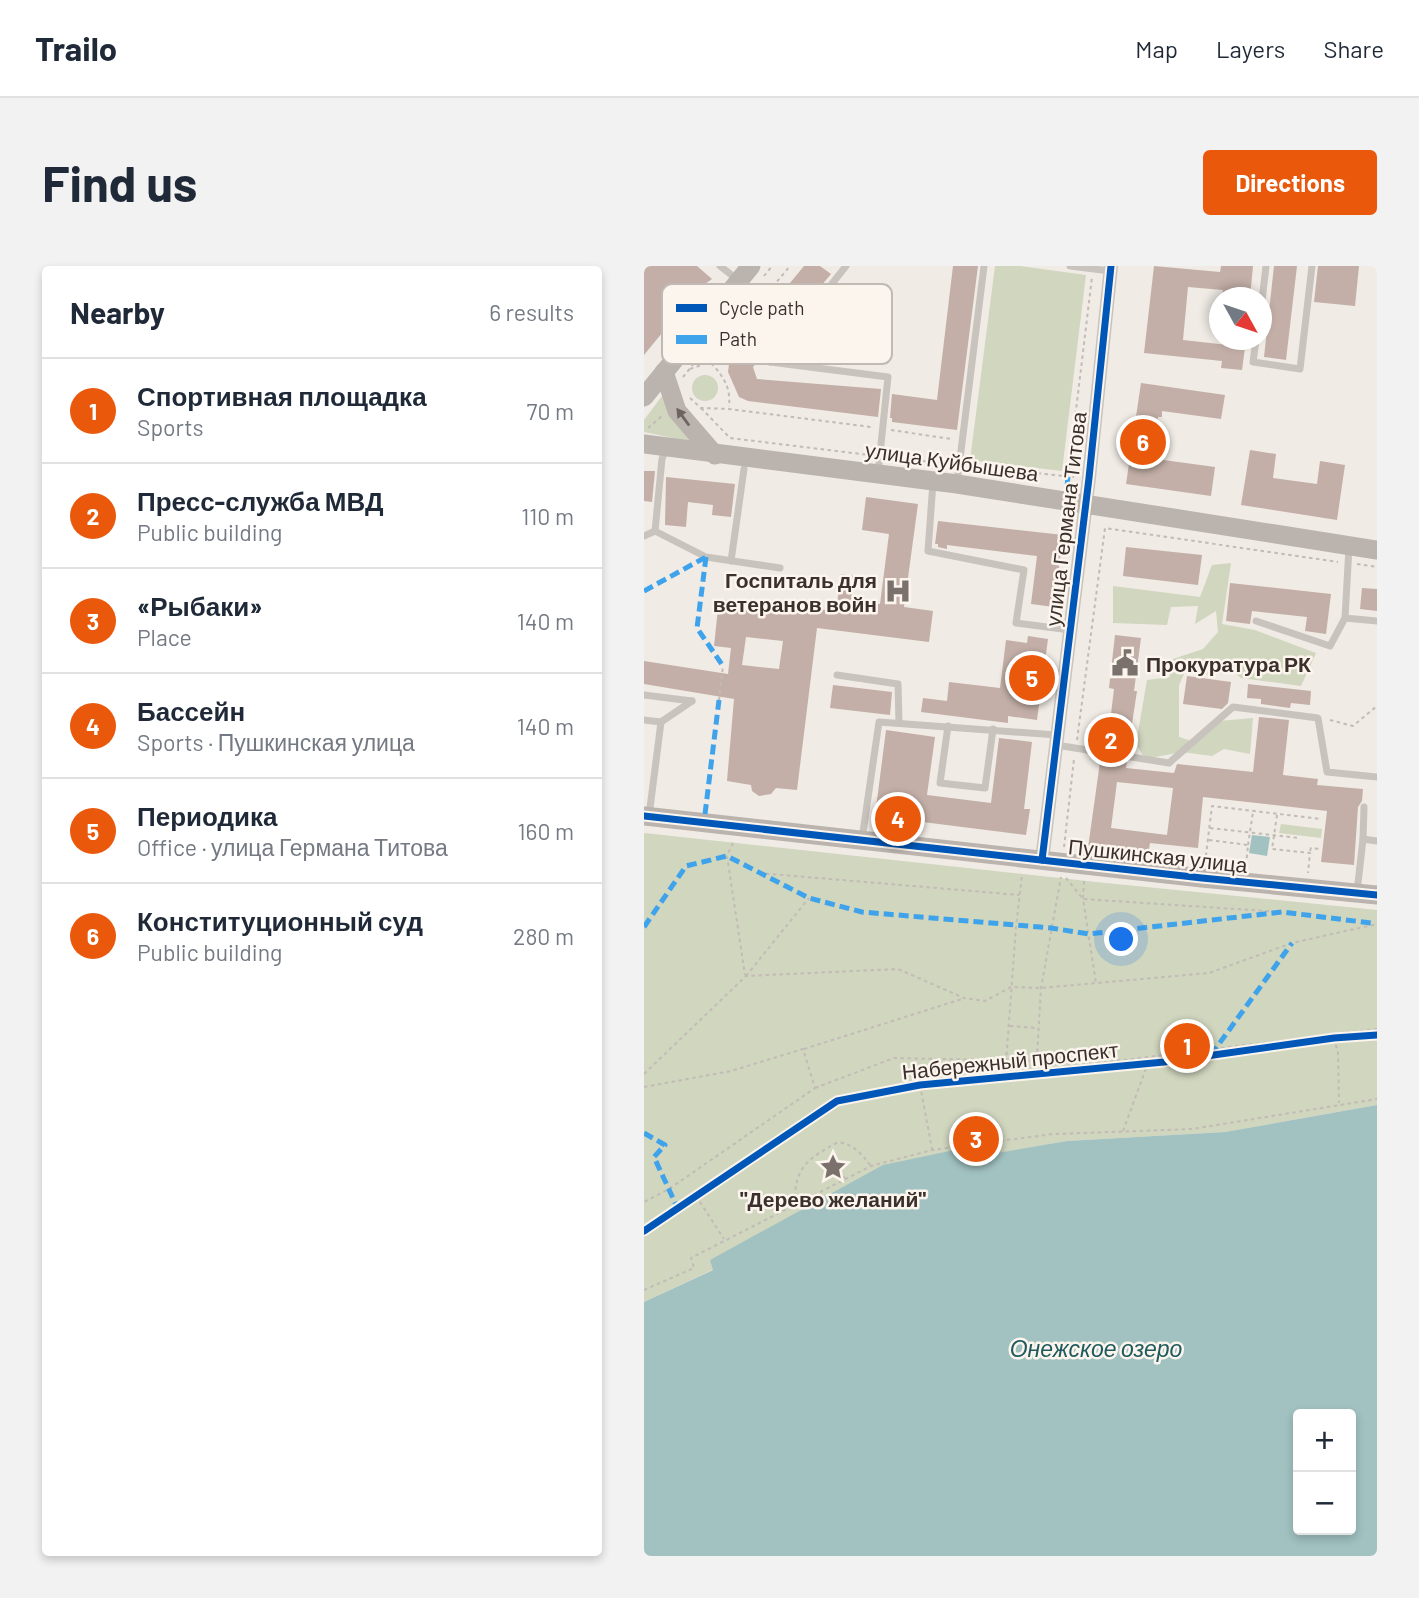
<!DOCTYPE html>
<meta charset="utf-8">
<style>
:root{--surface:#fff;--page:#f2f2f3;--text:#1f2937;--muted:#747a83;--line:#e0e1e3;--accent:#ea580c}
body{margin:0;font-family:Barlow,sans-serif;background:var(--page);color:var(--text)}
.controls{position:absolute;right:21px;bottom:21px;display:grid;overflow:hidden;border-radius:7px;box-shadow:0 4px 10px #0003}
.controls button{width:63px;height:63px;display:grid;place-items:center;padding:0;border:0;border-bottom:2px solid var(--line);background:var(--surface);color:var(--text);font:35px sans-serif}
.compass{position:absolute;left:565px;top:21px;width:63px;height:63px;border-radius:50%;background:var(--surface);box-shadow:0 4px 10px #0003;rotate:130deg}
.you{position:absolute;left:478px;top:674px;width:24px;height:24px;margin:-18px;border:5px solid #fff;border-radius:50%;background:#1a73e8;box-shadow:0 0 0 10px #1a73e833}
.badge{display:grid;place-items:center;width:46px;height:46px;border-radius:50%;background:var(--accent);color:#fff;font-size:23px;font-weight:700}
.pin{position:absolute;translate:-50% -50%;border:4px solid #fff;box-shadow:0 2px 7px #0006}
.list{margin:0;padding:0;list-style:none}
h2{display:flex;justify-content:space-between;align-items:center;height:91px;margin:0;padding:0 28px;font-size:30px}
h2 small{font-size:23px;font-weight:400;color:var(--muted)}
.list li{display:grid;grid-template-columns:46px 1fr auto;gap:21px;align-items:center;box-sizing:border-box;height:105px;padding:0 28px;border-top:2px solid var(--line)}
.list b{display:block;font-size:26px;white-space:nowrap}
.list p{margin:0;font-size:23px;white-space:nowrap;color:var(--muted)}
.list em{font-size:23px;font-style:normal;color:var(--muted)}
.map{position:relative;flex:none;width:733px;height:1290px;overflow:hidden;border-radius:7px}
header{display:flex;align-items:center;gap:42px;box-sizing:border-box;height:98px;padding:0 35px;background:var(--surface);border-bottom:2px solid var(--line)}
header strong{font-size:33px}
nav{display:flex;gap:38px;margin-inline-start:auto;font-size:24px}
.intro{display:flex;align-items:center;justify-content:space-between;box-sizing:border-box;height:168px;padding:0 42px}
h1{margin:0;font-size:49px}
.button{padding:18px 32px;border-radius:7px;background:var(--accent);color:#fff;font-size:24px;font-weight:700}
main{display:flex;gap:42px;padding:0 42px}
aside{flex:1;background:var(--surface);border-radius:7px;box-shadow:0 4px 10px #0003}
.map>svg:first-child{display:block}
.green{fill:#d1d6bf}
.water{fill:#a1c2c1;fill-rule:evenodd}
.building{fill:#c3afa7;fill-rule:evenodd}
.lines{fill:none;stroke-linecap:round;stroke-linejoin:round}
.path{stroke:#c2bbb6;stroke-width:2;stroke-dasharray:3.5 3.5;stroke-linecap:butt}
.lane{stroke:#c9c3be;stroke-width:7}
.street{stroke:#c9c3be;stroke-width:14}
.secondary{stroke:#bab3ae;stroke-width:19}
.quiet{stroke:#3fa3eb;stroke-width:5;stroke-dasharray:10 5;stroke-linecap:butt}
.cycleway-casing{stroke:#fbf5ee;stroke-width:11}
.cycleway{stroke:#0057b8;stroke-width:7}
.oneway{fill:#6e645f}
.labels{text-anchor:middle;dominant-baseline:central;stroke-width:5;stroke-linejoin:round;paint-order:stroke}
.street-label{font-size:21px;fill:#3b302b;stroke:#fbf5ee}
.poi-label{font-size:21px;font-weight:bold;fill:#3b302b;stroke:#fbf5ee;text-anchor:end}
.water-label{font-size:23px;font-style:italic;fill:#1f5a5e;stroke:#fbf5ee}
.key{fill:#fbf5ee;stroke:#c1bab4;stroke-width:2}
.key-label{font-size:19px;fill:#3b302b}
</style>
<header>
<strong>Trailo</strong>
<nav><a>Map</a><a>Layers</a><a>Share</a></nav>
</header>
<div class="intro"><h1>Find us</h1><a class="button">Directions</a></div>
<main>
<aside>
<h2>Nearby<small>6 results</small></h2>
<ul class="list">
<li><span class="badge">1</span><div><b>Спортивная площадка</b><p>Sports</p></div><em>70 m</em></li>
<li><span class="badge">2</span><div><b>Пресс-служба МВД</b><p>Public building</p></div><em>110 m</em></li>
<li><span class="badge">3</span><div><b>«Рыбаки»</b><p>Place</p></div><em>140 m</em></li>
<li><span class="badge">4</span><div><b>Бассейн</b><p>Sports · Пушкинская улица</p></div><em>140 m</em></li>
<li><span class="badge">5</span><div><b>Периодика</b><p>Office · улица Германа Титова</p></div><em>160 m</em></li>
<li><span class="badge">6</span><div><b>Конституционный суд</b><p>Public building</p></div><em>280 m</em></li>
</ul>
</aside>
<div class="map">
<svg width="733" height="1290" viewBox="0 0 733 1290">
<rect width="100%" height="100%" fill="#f0ebe5"/>
<g class="green">
<path d="M351,0H376L442,9L418,205L326,194Z"/>
<circle cx="61" cy="122" r="13"/>
<path d="M21,126L52,177L0,166V154Z"/>
<path d="M587,297L578,358L611,364L672,387L657,420L597,412L589,406L566,409L541,406L535,419V471L551,476L575,455L609,452L606,488L580,483L568,490L538,486L501,493L492,478L503,414L526,411L523,395L559,383L574,366L572,345L551,358L554,340L527,341L523,359L469,357V320L556,331L568,299Z"/>
<path d="M637,558L678,563L677,572L635,567Z"/>
<path d="M0,567L452,616L733,644V839L581,866L423,875L329,892L325,881L66,994L70,1003L0,1036Z"/>
</g>
<g class="water">
<path d="M608,569L626,571L623,590L605,587Z"/>
<path d="M733,839V1290H0V1036L69,1004L66,994L239,899L325,881L330,891L423,875L581,866ZM654,1148H707V1264H654Z"/>
</g>
<g class="building">
<path d="M0,0H53L68,13L54,23L0,89Z"/>
<path d="M160,0H176L187,8L109,101L113,113L237,123L234,151L104,135L95,131L84,106L86,90Z"/>
<path d="M309,0H334L313,164L248,156V152H246L248,128L293,134Z"/>
<path d="M510,0L576,6L577,0H609L606,32H578L579,24L544,21L539,74L584,79L585,74H602L598,104L577,102L578,95L500,87Z"/>
<path d="M630,0H653L642,94L620,91Z"/>
<path d="M674,0H715L711,40L670,36Z"/>
<path d="M497,117L581,129L577,153L518,145V151H514L509,187L513,188L512,193L571,201L567,230L482,218Z"/>
<path d="M606,184L632,188L629,212L673,218L676,195L701,199L693,254L597,239Z"/>
<path d="M0,205H11L8,236L0,235Z"/>
<path d="M22,211L91,218L87,251L68,249L69,239L44,236L42,261L21,259Z"/>
<path d="M222,231L274,238L260,341L289,345L285,376L173,362L153,524L132,522L127,528L115,530L108,525L107,519L83,515L90,433L0,418V395L84,408L87,382L70,380L75,333L105,337L104,342L142,346V339L192,345L197,308L211,310L207,334L236,338L245,268L218,264ZM102,371L139,375L135,403L98,399Z"/>
<path d="M294,255L419,269L410,341L387,338L393,290L303,279V283L294,281V278H291Z"/>
<path d="M482,281L558,289L554,319L479,310Z"/>
<path d="M586,317L687,328L682,368L661,365L663,351L608,345L606,358L582,355Z"/>
<path d="M718,322L733,323V345L716,343Z"/>
<path d="M471,369L497,372L490,425H493L484,484L463,481L470,423L465,422Z"/>
<path d="M384,370L404,373L393,454L364,450V457L277,446L279,432L303,435L305,416L356,422L362,374L383,377Z"/>
<path d="M543,410L587,416L584,437L578,443L539,438Z"/>
<path d="M604,418L667,425L666,439L647,437L646,442L617,438V433L603,432Z"/>
<path d="M189,419L248,426L246,449L186,442Z"/>
<path d="M615,451L645,454L639,509L674,513L673,519L719,523L718,535L714,541L710,599L677,596L683,545L559,531L554,582L506,577L504,590L444,582L456,496L462,497V493L483,496L482,502L530,507L533,498L609,506ZM473,516L529,522L523,569L467,562Z"/>
<path d="M242,464L291,471L283,529L347,537L355,472L388,476L380,543H386L382,569L231,550Z"/>
</g>
<g class="lines">
<g class="path">
<path d="M120,10L128,0"/>
<path d="M67,97C80,111 87,122 85,141"/>
<path d="M46,103L66,96L146,0"/>
<path d="M39,111L92,45"/>
<path d="M46,132L57,142L85,143L227,161"/>
<path d="M57,142L86,172L225,189"/>
<path d="M4,162L18,150"/>
<path d="M247,164L307,173"/>
<path d="M244,191L305,198"/>
<path d="M324,200L430,211"/>
<path d="M424,211L448,11"/>
<path d="M421,250L425,261"/>
<path d="M713,298L733,301"/>
<path d="M75,434L79,400"/>
<path d="M686,454L709,460L733,440"/>
<path d="M433,474L461,262L694,296"/>
<path d="M633,549L628,583L666,587L664,607"/>
<path d="M566,562L655,572"/>
<path d="M565,574L604,579L602,600"/>
<path d="M89,577L83,590L101,709"/>
<path d="M604,579L609,546"/>
<path d="M420,581L430,493"/>
<path d="M666,585L667,582L676,583"/>
<path d="M561,597L568,540L677,553"/>
<path d="M115,607L375,629"/>
<path d="M422,612L439,633L638,646"/>
<path d="M440,615L439,633L452,717"/>
<path d="M102,710L165,632"/>
<path d="M366,760L392,762"/>
<path d="M690,772L694,787L695,837"/>
<path d="M160,783L318,733"/>
<path d="M392,807L397,722L417,611"/>
<path d="M0,808L102,710L254,703L320,732L341,735L367,721L397,722L565,707L648,677L733,658"/>
<path d="M361,810L372,661L378,609"/>
<path d="M276,819L288,883"/>
<path d="M0,821L87,805L159,783L171,822L25,923L0,936"/>
<path d="M171,822L250,792L392,795L430,800L733,763"/>
<path d="M479,865L504,797"/>
<path d="M189,901L201,912"/>
<path d="M52,930L80,973"/>
<path d="M151,938C150,902 163,893 194,876C209,878 217,887 226,899"/>
<path d="M0,1024L50,1002L47,992L227,900L288,884L409,868L548,863L733,833"/>
</g>
<g class="lane">
<path d="M76,0L94,14"/>
<path d="M426,0L466,5"/>
<path d="M618,35L622,0"/>
<path d="M612,74L609,96L656,103L668,0"/>
<path d="M126,96L244,111L234,207"/>
<path d="M126,96L202,0"/>
<path d="M289,216L284,285L380,304L372,357L426,364"/>
<path d="M313,217L340,0"/>
<path d="M11,265L18,193L22,183"/>
<path d="M0,270L11,265L62,291L136,302"/>
<path d="M705,281L701,352L733,355"/>
<path d="M87,295L100,203"/>
<path d="M612,355L686,380L701,352"/>
<path d="M193,409L254,418L255,457"/>
<path d="M0,429L48,435"/>
<path d="M0,454L17,456"/>
<path d="M304,460L296,517L341,522L349,463"/>
<path d="M412,479L525,497L589,441L674,452L683,506L733,511"/>
<path d="M5,550L17,456L48,435"/>
<path d="M218,573L235,456L413,469"/>
<path d="M719,573L720,541"/>
<path d="M713,626L719,573L733,575"/>
</g>
<path class="street" d="M398,594L445,212L467,0"/>
<g class="secondary">
<path d="M20,106L33,145L71,189"/>
<path d="M0,131L107,0"/>
<path d="M0,178L313,218L733,284"/>
<path d="M0,550L558,612L733,629"/>
</g>
<g class="quiet">
<path d="M420,248L424,211"/>
<path d="M62,291L53,362L79,400"/>
<path d="M0,325L62,291"/>
<path d="M61,548L75,434"/>
<path d="M0,661L42,600L83,590L165,632L218,646L407,662L445,668L638,646L727,657"/>
<path d="M567,789L648,677"/>
<path d="M0,867L21,879L10,891L34,943"/>
</g>
<g class="cycleway-casing">
<g id="cycleway">
<path d="M0,550L558,612L733,629"/>
<path d="M398,594L445,212L467,0"/>
<path d="M0,965L193,835L276,819L520,796L690,772L733,769"/>
</g>
</g>
<use href="#cycleway" class="cycleway"/>
</g>
<defs><path id="oneway-solid" d="M-6-.8H1V-3.2L6.5 0L1 3.2V.8H-6Z" transform="scale(1.75)"/></defs>
<use class="oneway" href="#oneway-solid" transform="translate(39 151) rotate(-126)"/>
<defs>
<g id="hospital-bare" transform="scale(2.1)"><path d="M-5-5h3v3.5h4V-5h3V5h-3V1.5h-4V5h-3Z" fill="#7a716c" stroke="#fbf5ee" stroke-width="2.5" paint-order="stroke"/></g>
<g id="civic-bare" transform="scale(2.1)"><path d="M-.6-6.5H3V-4.5H.6V-3L4-1V1h2V6H-6V1h2V-1L-.6-3ZM-1.2 2.5V6h2.4V2.5Z" fill="#7a716c" stroke="#fbf5ee" stroke-width="2.5" paint-order="stroke"/></g>
<g id="sight-bare" transform="scale(2.1)"><path d="M0-6L1.8-2.2L6-1.7L2.9 1.2L3.7 5.4L0 3.3L-3.7 5.4L-2.9 1.2L-6-1.7L-1.8-2.2Z" fill="#7a716c" stroke="#fbf5ee" stroke-width="2.5" paint-order="stroke"/></g>
</defs>
<g fill-rule="evenodd">
<use href="#hospital-bare" x="254" y="325"/>
<use href="#civic-bare" x="481" y="397"/>
<use href="#sight-bare" x="189" y="901"/>
</g>
<g class="labels">
<g class="street-label">
<text transform="translate(308 195) rotate(8)">улица Куйбышева</text>
<text transform="translate(421 253) rotate(-83)">улица Германа Титова</text>
<text transform="translate(514 589) rotate(6)">Пушкинская улица</text>
<text transform="translate(366 794) rotate(-6)">Набережный проспект</text>
</g>
<g class="poi-label">
<text x="233" y="313">Госпиталь для<tspan x="233" dy="24">ветеранов войн</tspan></text>
<text x="502" y="397" text-anchor="start">Прокуратура РК</text>
<text x="189" y="932" text-anchor="middle">"Дерево желаний"</text>
</g>
<g class="water-label">
<text x="452" y="1082">Онежское озеро</text>
</g>
</g>
<rect x="18" y="18" width="230" height="80" rx="10" class="key"/>
<rect x="32" y="38" width="31" height="8" fill="#0057b8"/>
<rect x="32" y="69" width="31" height="9" fill="#3fa3eb"/>
<g class="key-label">
<text x="75" y="49">Cycle path</text>
<text x="75" y="80">Path</text>
</g>
</svg>
<div class="controls">
<button>+</button>
<button>−</button>
</div>
<svg class="compass" viewBox="-18 -18 36 36"><path d="M0-13l5 13h-10z" fill="#e53935"/><path d="M0 13l5-13h-10z" fill="#747a83"/></svg>
<div class="you"></div>
<div class="pin badge" style="left:543px;top:780px">1</div>
<div class="pin badge" style="left:467px;top:474px">2</div>
<div class="pin badge" style="left:332px;top:873px">3</div>
<div class="pin badge" style="left:254px;top:553px">4</div>
<div class="pin badge" style="left:388px;top:412px">5</div>
<div class="pin badge" style="left:499px;top:176px">6</div>
</div>
</main>
